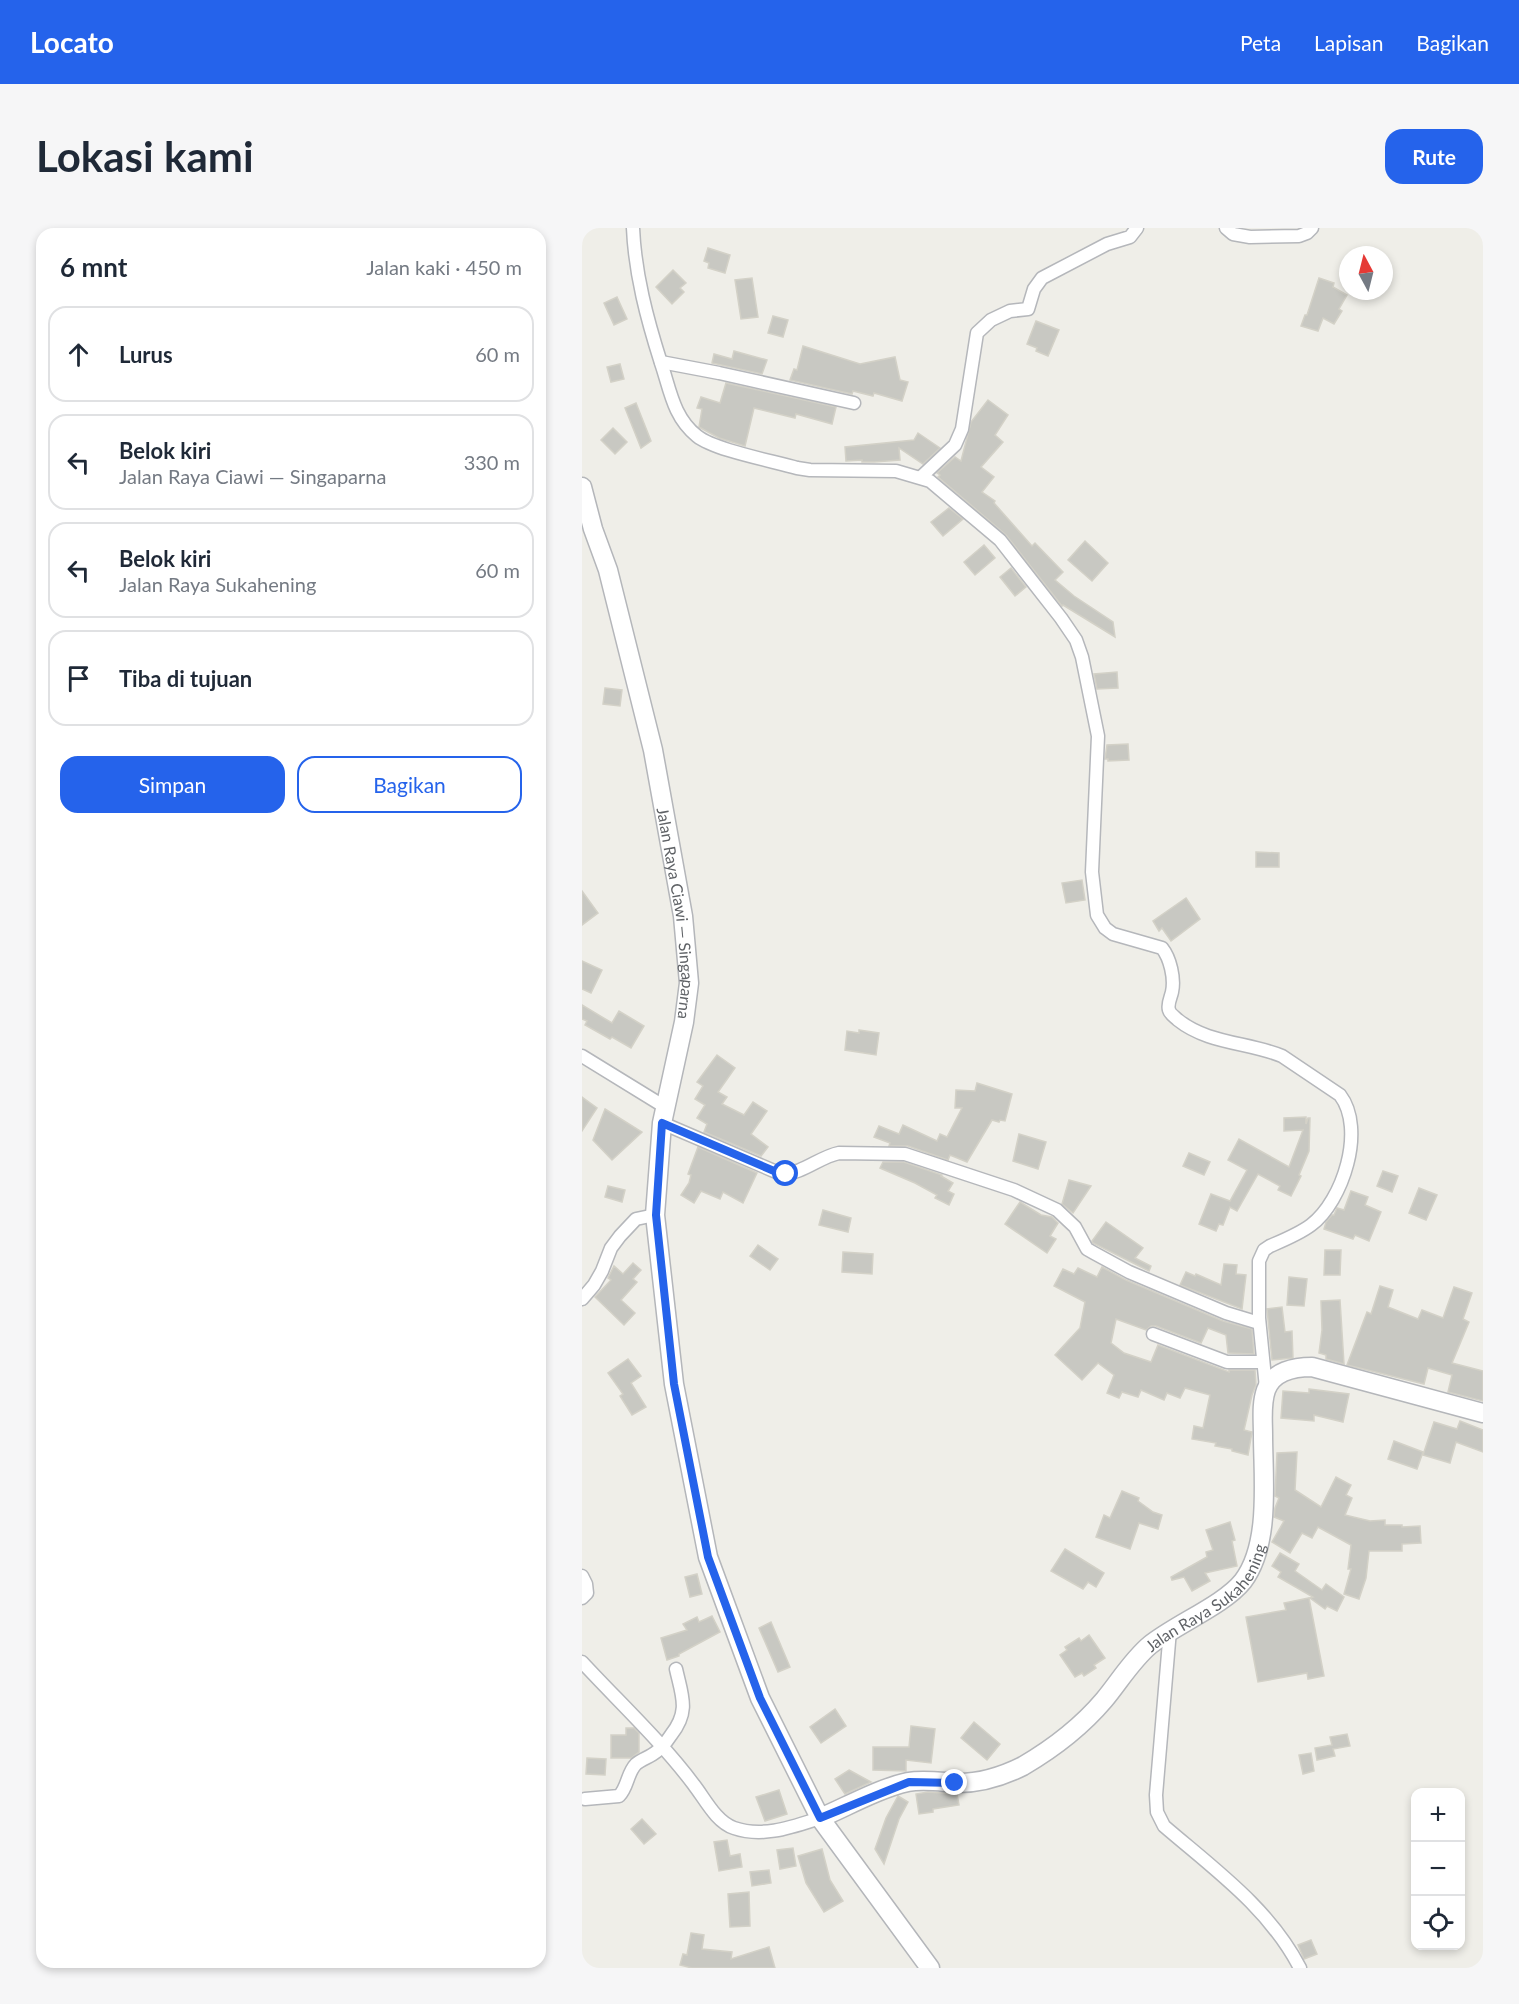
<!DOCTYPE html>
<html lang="id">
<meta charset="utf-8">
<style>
:root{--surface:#fff;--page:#f6f6f7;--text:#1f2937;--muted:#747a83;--line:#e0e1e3;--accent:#2563eb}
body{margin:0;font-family:Lato,sans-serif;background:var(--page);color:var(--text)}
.controls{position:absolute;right:18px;bottom:18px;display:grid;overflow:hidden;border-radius:12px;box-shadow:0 3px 9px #0003}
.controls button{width:54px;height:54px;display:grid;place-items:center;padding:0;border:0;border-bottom:2px solid var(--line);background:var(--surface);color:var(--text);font:30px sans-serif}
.compass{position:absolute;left:757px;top:18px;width:54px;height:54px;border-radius:50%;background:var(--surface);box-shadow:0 3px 9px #0003;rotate:353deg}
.stop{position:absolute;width:18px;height:18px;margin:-14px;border:4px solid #2563eb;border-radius:50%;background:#fff}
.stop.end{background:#2563eb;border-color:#fff;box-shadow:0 2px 6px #0008}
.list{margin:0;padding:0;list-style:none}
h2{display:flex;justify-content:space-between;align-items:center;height:78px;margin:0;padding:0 24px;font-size:26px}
h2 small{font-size:20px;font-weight:400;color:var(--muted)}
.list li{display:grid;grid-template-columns:39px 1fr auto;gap:18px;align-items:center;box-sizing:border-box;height:96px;margin:0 12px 12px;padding:0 12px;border:2px solid var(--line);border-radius:18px}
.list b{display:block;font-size:22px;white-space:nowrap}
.list p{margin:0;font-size:20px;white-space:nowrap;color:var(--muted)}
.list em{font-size:20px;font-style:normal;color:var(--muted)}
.actions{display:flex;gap:12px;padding:18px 24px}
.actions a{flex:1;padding:14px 0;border:2px solid var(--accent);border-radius:18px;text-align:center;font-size:21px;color:var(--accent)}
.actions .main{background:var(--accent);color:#fff}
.icon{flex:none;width:33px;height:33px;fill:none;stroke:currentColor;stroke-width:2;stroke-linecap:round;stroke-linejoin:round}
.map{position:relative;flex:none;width:901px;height:1740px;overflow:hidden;border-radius:18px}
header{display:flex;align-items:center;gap:36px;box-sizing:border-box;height:84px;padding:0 30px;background:var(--accent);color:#fff}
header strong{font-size:28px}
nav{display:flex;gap:33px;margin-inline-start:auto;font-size:21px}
.intro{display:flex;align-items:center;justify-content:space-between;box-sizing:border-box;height:144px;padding:0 36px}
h1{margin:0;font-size:42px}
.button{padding:15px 27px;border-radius:18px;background:var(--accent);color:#fff;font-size:21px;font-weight:700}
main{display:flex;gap:36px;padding:0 36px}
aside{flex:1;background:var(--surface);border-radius:18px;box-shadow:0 3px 9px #0003}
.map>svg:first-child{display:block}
.building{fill:#c8c8c2;stroke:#d3d1c7;stroke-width:1.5}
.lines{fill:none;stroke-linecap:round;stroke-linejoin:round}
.minor-casing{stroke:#b5b7bb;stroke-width:15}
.secondary-casing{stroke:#b4b6ba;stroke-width:21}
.minor{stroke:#fff;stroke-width:12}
.secondary{stroke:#fff;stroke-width:18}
.route{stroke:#2563eb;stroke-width:8}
.labels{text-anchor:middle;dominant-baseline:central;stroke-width:6;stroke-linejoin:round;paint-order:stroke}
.street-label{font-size:16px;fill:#5f6266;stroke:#fff}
</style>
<header>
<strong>Locato</strong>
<nav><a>Peta</a><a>Lapisan</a><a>Bagikan</a></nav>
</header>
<div class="intro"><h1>Lokasi kami</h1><a class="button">Rute</a></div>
<main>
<aside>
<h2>6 mnt<small>Jalan kaki · 450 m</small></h2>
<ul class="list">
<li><svg class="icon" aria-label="ahead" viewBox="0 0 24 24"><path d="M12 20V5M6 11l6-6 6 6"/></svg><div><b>Lurus</b></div><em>60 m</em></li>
<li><svg class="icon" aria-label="left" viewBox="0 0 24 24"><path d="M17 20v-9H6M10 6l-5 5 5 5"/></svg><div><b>Belok kiri</b><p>Jalan Raya Ciawi — Singaparna</p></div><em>330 m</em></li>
<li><svg class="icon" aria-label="left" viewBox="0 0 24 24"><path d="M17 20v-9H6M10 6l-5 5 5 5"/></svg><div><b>Belok kiri</b><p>Jalan Raya Sukahening</p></div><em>60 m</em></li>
<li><svg class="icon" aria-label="arrive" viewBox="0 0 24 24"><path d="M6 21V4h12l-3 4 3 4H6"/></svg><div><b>Tiba di tujuan</b></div></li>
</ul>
<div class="actions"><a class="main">Simpan</a><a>Bagikan</a></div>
</aside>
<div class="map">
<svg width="901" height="1740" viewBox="0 0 901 1740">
<rect width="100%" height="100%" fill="#efeee8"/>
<g class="building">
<path d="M126,20L148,27L143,45L126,40L127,35L122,33Z"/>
<path d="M91,42L104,55L98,60L102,64L90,76L74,59Z"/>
<path d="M170,50L176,89L159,91L153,52Z"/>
<path d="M737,50L752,55L751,59L765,67L757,81L760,83L752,96L741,90L736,103L719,98L723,87H725Z"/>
<path d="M35,69L45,91L32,97L22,75Z"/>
<path d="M191,88L206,92L201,109L186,105Z"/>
<path d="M454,93L477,102L466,128L454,123L455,120L445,116Z"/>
<path d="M221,118L278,136L313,129L318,152L326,154L320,173L292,165L291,168L271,163L270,166L208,152L212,141L215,142Z"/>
<path d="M152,123L185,132L180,146L130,135L132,126L150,131Z"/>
<path d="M38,136L42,151L29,154L25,139Z"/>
<path d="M144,155L254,179L250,196L214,186L213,190L172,180L163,218L137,210L117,199L120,181L115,180L119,169L138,175Z"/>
<path d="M406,172L426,187L413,207L421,214L399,239L412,249L400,264L413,273L412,275L450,318L453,315L481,344L473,352L492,368L531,394L533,409L481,377L480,378L424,307L356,249L358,247L355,245L373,229L379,233L389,194Z"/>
<path d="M54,175L69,213L59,220L43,180Z"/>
<path d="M31,200L45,214L33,226L19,212Z"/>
<path d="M336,205L358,220L341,236L317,220L318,232L292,234H280V232L264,233L263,219L332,212Z"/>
<path d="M367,280L381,291L361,308L349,294Z"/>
<path d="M503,313L526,335L510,353L486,332Z"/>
<path d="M402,317L413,330L393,347L382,334Z"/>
<path d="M429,340L444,359L433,368L418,349Z"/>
<path d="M535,444L536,460L515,461L512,446Z"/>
<path d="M23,460L40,462L38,478L21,476Z"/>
<path d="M546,516L547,532L526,533V531H523L525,517Z"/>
<path d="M674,624L697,625V639H674Z"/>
<path d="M500,652L503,672L484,675L480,655Z"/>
<path d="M0,663L16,685L0,697Z"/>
<path d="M604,670L618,691L589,713L580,700L577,703L571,693Z"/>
<path d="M0,733L20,742L9,765L0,761Z"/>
<path d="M0,777L30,795L37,783L62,798L49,820L30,809L28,811L3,797L5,793L0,791Z"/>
<path d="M277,802L297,805L294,827L263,822L265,803L277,805Z"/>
<path d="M135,827L153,840L136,864L145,869L140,876L162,887L171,874L185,883L169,906L186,919L179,928L122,904L125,896L115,890L123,877L113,871L121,858L115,854Z"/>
<path d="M395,855L430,866L423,893L418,892L417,894L410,892L385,934L368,927L366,932L326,918H307L308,915L292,909L297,898L317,906L321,897L355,913L358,906L365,909L380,880H373L374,862L393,863Z"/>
<path d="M0,869L15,880L0,903Z"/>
<path d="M23,881L60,904L30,932L11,912Z"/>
<path d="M724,889V896L726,890H728L727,923L717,947L719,948L709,968L696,962L698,958L676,946L655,983L648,979L641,997L637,996L634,1003L617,996L629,966L648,973L665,942L646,932L657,911L707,939L721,902L702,903V890Z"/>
<path d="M437,906L464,914L456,941L431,933Z"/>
<path d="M116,919L175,945L161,975L141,964L138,971L119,963L112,975L99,967L107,955L109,947L106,946Z"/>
<path d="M607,925L628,934L622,947L601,938Z"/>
<path d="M301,934H322L360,947L359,948L371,955L366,963L372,966L367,977L353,970L355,967L333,955L298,940Z"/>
<path d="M801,943L816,948L810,964L795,958Z"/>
<path d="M487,952L509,958L491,985L480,976Z"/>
<path d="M26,958L43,962L40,974L23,969Z"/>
<path d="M837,960L855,967L844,992L827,985Z"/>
<path d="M769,963L786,969L783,977L799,984L787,1013L773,1007L771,1011L742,1001L744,994L750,987H752L755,980L762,982Z"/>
<path d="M438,974L459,987L470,989L476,995L468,1008L474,1011L465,1025L423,996Z"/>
<path d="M241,982L269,990L266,1004L237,997Z"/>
<path d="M524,994L561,1020L553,1030L569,1038L567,1043L511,1015L510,1013Z"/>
<path d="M176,1017L196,1031L188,1042L168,1028Z"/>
<path d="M743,1022H759L758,1047H742Z"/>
<path d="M261,1024L291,1026L290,1046L260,1044Z"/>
<path d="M51,1035L59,1042L51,1051L55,1054L39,1072L53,1085L42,1097L13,1069L29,1052L26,1050L32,1038L41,1046Z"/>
<path d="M642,1036L655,1037L654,1046L664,1047L660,1081L598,1057L604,1044L613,1048L614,1046L639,1057Z"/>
<path d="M520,1039L544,1052L641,1093L670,1101L672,1126L646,1125L644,1107L626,1100L619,1115L574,1098H569L564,1102L534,1091L529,1115L542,1125L569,1134L576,1117L647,1144V1142H673L674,1157L670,1167L662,1202L670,1204L666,1227L650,1223V1221L633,1218L634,1215L610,1211L612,1198L621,1200L628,1167L603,1160L598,1170L585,1165L582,1172L559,1162L556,1169L540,1164L537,1170L525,1165L532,1147L516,1135L500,1152L473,1127L498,1100L503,1074L472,1058L481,1041L492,1046L496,1040L515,1049Z"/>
<path d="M707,1049L725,1051L722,1078L705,1077Z"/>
<path d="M798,1058L811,1062L806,1079L836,1091L840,1082L861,1090L872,1059L890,1065L881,1091L887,1094L870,1135L901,1143V1173L866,1164L870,1147L846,1140L842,1156L765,1137L785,1084L789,1086Z"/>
<path d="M758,1072L762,1136L744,1131V1127L737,1125L740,1102L739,1073Z"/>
<path d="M700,1079L703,1104L710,1103L711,1130L690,1132L685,1081Z"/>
<path d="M46,1131L59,1148L49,1155L64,1179L50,1187L38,1168L41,1166L26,1145Z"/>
<path d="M727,1161L767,1166L761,1194L732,1187V1193L699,1190L701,1163L727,1165Z"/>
<path d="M878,1193L901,1202V1224L874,1214L868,1235L841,1227L852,1194L875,1201Z"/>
<path d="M812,1213L841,1224L835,1241L806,1231Z"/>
<path d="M715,1224L713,1262L739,1279L754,1249L769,1257L764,1267L770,1270L763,1287L788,1293L803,1292V1297H820V1299L838,1298L839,1315L820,1316V1323H787L784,1350L777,1371L762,1366L769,1341H766L769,1317L736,1299L730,1310L720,1305L708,1325L690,1314L702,1293L692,1289L693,1280L697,1270L693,1268L695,1225Z"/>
<path d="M540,1263L557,1270L556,1273L571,1284L580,1287L576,1301L557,1295L548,1321L514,1309L522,1287L528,1290Z"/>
<path d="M648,1294L653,1312L650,1313L655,1338L623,1345L628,1353L610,1363L602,1349L590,1352L589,1349L625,1329L624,1324L631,1322L624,1302Z"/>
<path d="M483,1321L522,1345L514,1359L506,1354L501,1361L469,1343Z"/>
<path d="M698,1325L717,1336L713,1343L740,1362L744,1356L762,1369L755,1383L745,1378L743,1381L728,1370L731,1369L696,1349L699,1344L690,1338Z"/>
<path d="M115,1346L120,1366L108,1369L103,1349Z"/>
<path d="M727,1370L742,1448L726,1451L725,1445L676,1454L664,1389L704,1382L702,1375Z"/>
<path d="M130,1388L138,1404L97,1426V1428L85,1432L79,1410L105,1402L101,1396L115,1389L117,1394Z"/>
<path d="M189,1394L208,1439L196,1444L177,1400Z"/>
<path d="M507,1407L523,1430L512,1437L514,1440L502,1448L500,1445L493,1449L478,1427L485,1422L483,1419L497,1410L499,1413Z"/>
<path d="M253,1481L264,1498L239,1515L228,1499Z"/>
<path d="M392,1494L418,1516L405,1532L379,1510Z"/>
<path d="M329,1498L353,1501L349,1535L324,1532V1543L291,1542V1519H327Z"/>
<path d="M44,1500H52L57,1505V1524L49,1530H29V1507H44Z"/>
<path d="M765,1506L768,1518L751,1521L753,1528L735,1532L733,1520L750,1517L748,1509Z"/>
<path d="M729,1525L732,1543L721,1546L717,1527Z"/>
<path d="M5,1530L24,1531L23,1547L4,1546Z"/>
<path d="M267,1542L289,1554L263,1566L253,1551Z"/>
<path d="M197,1562L205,1586L183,1593L174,1569Z"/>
<path d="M346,1564L375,1566L377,1577L351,1581V1584L337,1586L334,1566Z"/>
<path d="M316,1568L326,1574L317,1591L302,1636L293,1621L304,1590Z"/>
<path d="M60,1591L74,1606L62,1616L49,1601Z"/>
<path d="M145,1612L148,1628L158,1626L160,1639L137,1643L132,1614Z"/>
<path d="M211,1620L214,1638L198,1641L195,1622Z"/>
<path d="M240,1621L248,1652L261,1673L242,1684L224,1655L216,1628Z"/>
<path d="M187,1642L189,1655L170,1658L168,1644Z"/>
<path d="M167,1664L168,1698L148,1699L146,1666Z"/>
<path d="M109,1705L122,1707L120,1721L150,1724L149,1731L187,1719L193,1740H110L98,1737L101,1726L105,1727Z"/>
<path d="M729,1712L735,1726L722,1731L716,1717Z"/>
</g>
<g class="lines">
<g class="minor-casing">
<g id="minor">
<path d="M51,0C53,46 65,91 79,135C88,161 91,189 115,208C132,222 191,233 215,240L228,242L314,243L348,253L418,312L479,390L494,412L500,429L516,508L510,644L515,687L523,700L531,706L580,720C588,730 593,750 590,764C589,769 585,776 587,782C588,786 593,789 596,792C626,816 666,814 700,828L758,867C784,901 761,973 729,997C717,1006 702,1012 688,1018L682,1022L677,1033V1090L684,1160"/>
<path d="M644,0L651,6L668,9L717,8L725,5L730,0"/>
<path d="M79,134L137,145L272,175"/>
<path d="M339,249L373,217L380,201L395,105L409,92L428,83L446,81L452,61L460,50L525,16L548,9L555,0"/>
<path d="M0,828L83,879"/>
<path d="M80,895L199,946C221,946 237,929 257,925L323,926L432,962L475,982L493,999L505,1021L512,1025L547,1044L644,1085L677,1095"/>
<path d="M0,1071L12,1057L20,1043L29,1020L38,1008L54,991L73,987"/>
<path d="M571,1106L645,1134H681"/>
<path d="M0,1348L4,1356L5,1365L0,1370"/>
<path d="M588,1402L574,1567L575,1584L582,1598C632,1641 687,1680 718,1740"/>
<path d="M0,1434C37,1474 80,1514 112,1557C123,1571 134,1594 152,1600C181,1610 210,1599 238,1590"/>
<path d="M3,1571L37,1568C46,1559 45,1545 54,1536C60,1531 68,1529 74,1524C80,1520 85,1513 89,1507C108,1483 100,1468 94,1441"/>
</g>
</g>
<g class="secondary-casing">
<g id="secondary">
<path id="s1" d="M0,259L11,301L26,342L71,522L101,688L107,755L102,794L80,895L73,987L92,1156L126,1329L178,1470L238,1590L348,1740"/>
<path id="s2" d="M238,1590C264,1579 298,1560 326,1554C342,1551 359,1554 376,1555C398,1555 421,1548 441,1538C470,1521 500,1498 522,1472C537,1454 550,1432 568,1417C594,1396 642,1377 661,1353C689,1316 681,1250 681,1207C681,1192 679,1176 684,1162C691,1143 713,1139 730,1139L901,1185"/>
</g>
</g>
<use href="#minor" class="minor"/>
<use href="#secondary" class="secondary"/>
</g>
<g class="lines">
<path class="route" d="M204,946H199L80,895L74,987L92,1156L126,1329L178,1470L238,1590L327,1554L373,1555"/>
</g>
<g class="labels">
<g class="street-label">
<text stroke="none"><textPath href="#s1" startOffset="438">Jalan Raya Ciawi — Singaparna</textPath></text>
<text stroke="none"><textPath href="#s2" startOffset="465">Jalan Raya Sukahening</textPath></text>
</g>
</g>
</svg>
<div class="controls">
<button>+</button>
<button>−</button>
<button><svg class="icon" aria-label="locate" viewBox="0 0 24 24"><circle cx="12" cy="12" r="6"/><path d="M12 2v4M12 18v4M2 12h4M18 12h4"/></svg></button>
</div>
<svg class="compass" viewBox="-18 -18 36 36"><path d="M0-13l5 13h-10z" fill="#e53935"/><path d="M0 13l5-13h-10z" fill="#747a83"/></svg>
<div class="stop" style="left:204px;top:946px"></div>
<div class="stop end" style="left:373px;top:1555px"></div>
</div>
</main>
